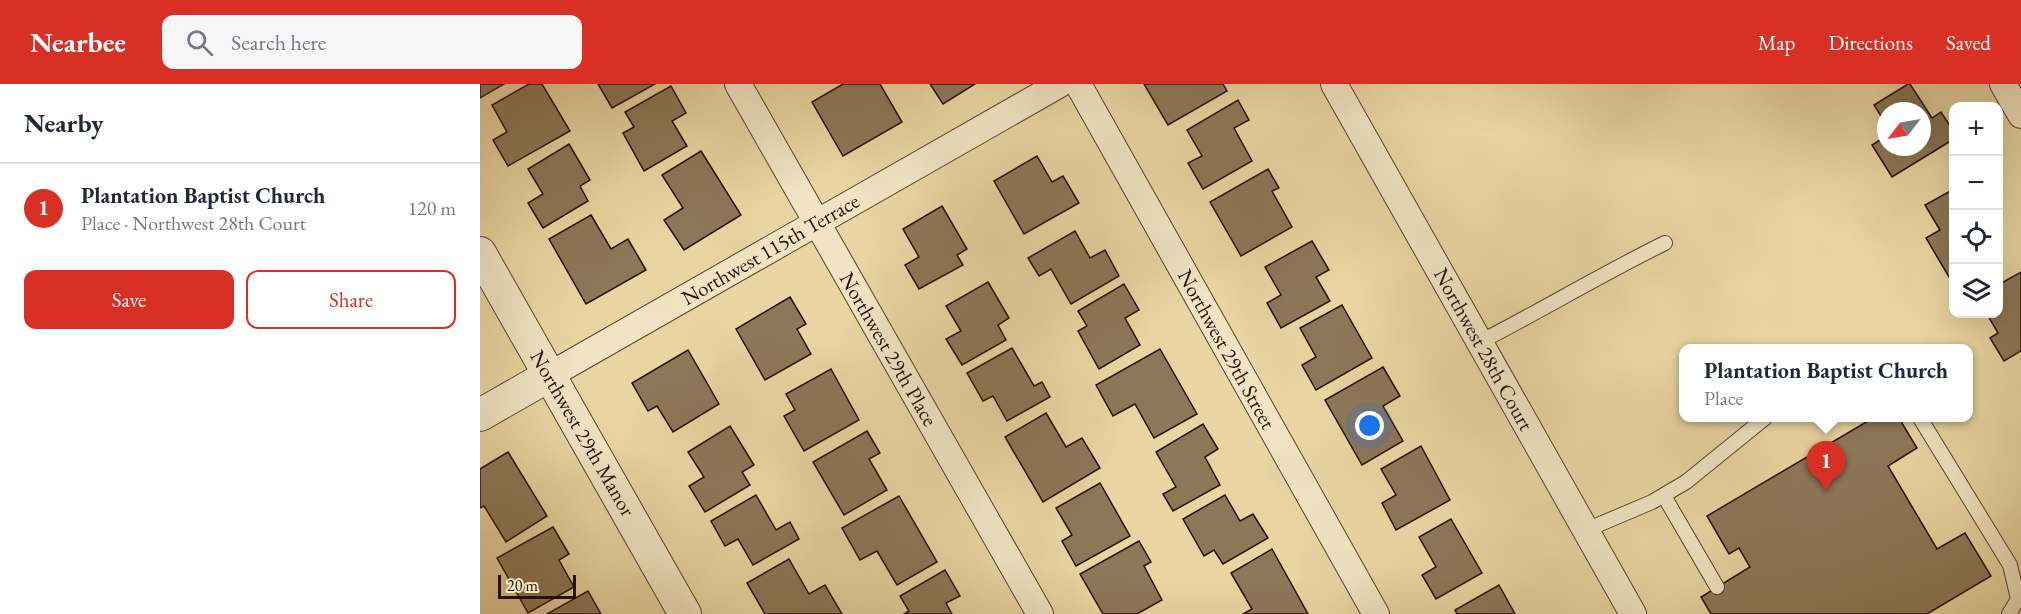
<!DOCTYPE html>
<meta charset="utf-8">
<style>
:root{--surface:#fff;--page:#f6f6f7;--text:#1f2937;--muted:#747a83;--line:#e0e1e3;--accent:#d93025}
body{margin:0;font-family:"EB Garamond",serif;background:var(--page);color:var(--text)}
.controls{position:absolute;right:18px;top:18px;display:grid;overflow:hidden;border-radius:12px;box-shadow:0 6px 24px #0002}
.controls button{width:54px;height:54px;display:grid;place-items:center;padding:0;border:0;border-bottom:2px solid var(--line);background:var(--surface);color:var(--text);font:30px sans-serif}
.compass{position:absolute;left:1397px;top:18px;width:54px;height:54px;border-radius:50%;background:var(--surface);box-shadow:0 6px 24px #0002;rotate:239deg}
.scale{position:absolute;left:18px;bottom:15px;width:78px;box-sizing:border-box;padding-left:6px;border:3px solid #291207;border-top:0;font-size:16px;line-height:21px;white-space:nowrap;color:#291207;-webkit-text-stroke:4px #f0e4c2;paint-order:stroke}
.you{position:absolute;left:890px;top:342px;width:21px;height:21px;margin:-15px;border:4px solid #fff;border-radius:50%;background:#1a73e8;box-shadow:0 0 0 9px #1a73e833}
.badge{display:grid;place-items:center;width:39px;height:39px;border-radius:50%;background:var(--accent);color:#fff;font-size:20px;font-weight:700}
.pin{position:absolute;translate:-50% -50px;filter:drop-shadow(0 2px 3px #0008)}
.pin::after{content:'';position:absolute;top:32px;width:21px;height:18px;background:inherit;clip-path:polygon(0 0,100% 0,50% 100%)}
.popup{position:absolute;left:1199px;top:260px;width:294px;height:78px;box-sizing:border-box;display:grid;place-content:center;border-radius:12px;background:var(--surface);filter:drop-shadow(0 2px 4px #0005);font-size:20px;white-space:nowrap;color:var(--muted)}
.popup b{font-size:22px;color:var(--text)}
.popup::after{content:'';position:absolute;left:50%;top:100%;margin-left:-12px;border:12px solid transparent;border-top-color:var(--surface)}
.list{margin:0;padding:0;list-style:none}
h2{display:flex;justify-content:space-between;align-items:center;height:78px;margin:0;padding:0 24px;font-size:26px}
h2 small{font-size:20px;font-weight:400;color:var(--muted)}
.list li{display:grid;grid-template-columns:39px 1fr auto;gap:18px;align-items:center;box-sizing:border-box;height:90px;padding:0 24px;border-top:2px solid var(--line)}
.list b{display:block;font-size:22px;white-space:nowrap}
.list p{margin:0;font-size:20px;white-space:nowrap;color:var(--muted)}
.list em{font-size:20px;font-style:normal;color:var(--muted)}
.actions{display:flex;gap:12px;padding:18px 24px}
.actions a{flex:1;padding:14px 0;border:2px solid var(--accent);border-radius:12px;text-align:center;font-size:21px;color:var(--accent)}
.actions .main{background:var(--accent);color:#fff}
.icon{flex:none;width:33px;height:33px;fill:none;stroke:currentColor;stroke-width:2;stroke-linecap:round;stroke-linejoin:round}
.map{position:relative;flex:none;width:1541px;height:530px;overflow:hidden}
header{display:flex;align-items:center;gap:36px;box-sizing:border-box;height:84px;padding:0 30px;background:var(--accent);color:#fff}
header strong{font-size:28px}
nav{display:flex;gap:33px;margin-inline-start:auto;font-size:21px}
.search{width:420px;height:54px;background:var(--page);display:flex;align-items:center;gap:15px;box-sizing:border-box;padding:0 21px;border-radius:12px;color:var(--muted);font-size:22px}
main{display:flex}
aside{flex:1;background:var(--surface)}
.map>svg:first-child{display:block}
.building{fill:#8c7757;stroke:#291207;stroke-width:1.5}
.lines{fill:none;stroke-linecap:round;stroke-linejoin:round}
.service-casing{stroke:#59432e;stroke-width:16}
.minor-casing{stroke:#59432e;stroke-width:28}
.tertiary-casing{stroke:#59432e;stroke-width:34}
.service{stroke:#f0e4c2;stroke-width:14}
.minor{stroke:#f0e4c2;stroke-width:26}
.tertiary{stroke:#f0e4c2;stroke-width:32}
.labels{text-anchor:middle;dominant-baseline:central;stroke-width:4.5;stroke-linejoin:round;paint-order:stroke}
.street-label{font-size:21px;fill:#291207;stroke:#f0e4c2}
</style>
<header>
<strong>Nearbee</strong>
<div class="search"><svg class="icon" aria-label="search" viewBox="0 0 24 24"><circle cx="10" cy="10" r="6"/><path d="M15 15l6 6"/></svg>Search here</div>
<nav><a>Map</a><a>Directions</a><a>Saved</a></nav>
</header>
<main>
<aside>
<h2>Nearby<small></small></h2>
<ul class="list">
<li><span class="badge">1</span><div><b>Plantation Baptist Church</b><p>Place · Northwest 28th Court</p></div><em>120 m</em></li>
</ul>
<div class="actions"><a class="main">Save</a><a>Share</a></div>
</aside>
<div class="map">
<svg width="1541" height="530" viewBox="0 0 1541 530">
<rect width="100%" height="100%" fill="#e8d5a1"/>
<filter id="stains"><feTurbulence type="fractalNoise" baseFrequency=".00333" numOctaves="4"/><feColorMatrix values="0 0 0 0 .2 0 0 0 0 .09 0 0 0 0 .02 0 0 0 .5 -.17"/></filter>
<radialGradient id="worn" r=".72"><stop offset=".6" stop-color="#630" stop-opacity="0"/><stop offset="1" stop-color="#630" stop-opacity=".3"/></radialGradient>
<g class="building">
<path d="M0,0H24L0,14Z"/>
<path d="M49,0H62L90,47L28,82L13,56L27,48L12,21Z"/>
<path d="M118,0H175L132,24Z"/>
<path d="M363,0H400L422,38L363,72L332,18Z"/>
<path d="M450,0H495L463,20Z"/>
<path d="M664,0H743L747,7L688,41Z"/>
<path d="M1428,0H1430L1452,34L1461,28L1474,48V55L1412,93L1392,61L1406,52V63H1442V27H1406V40L1394,21Z"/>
<path d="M191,2L206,29L192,37L207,62L164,87L143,49L154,43L145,28Z"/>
<path d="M758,16L769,36L754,44L772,77L723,105L708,79L722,72L707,46Z"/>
<path d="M89,60L110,96L100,102L108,117L63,144L48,119L63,110L48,85Z"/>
<path d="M221,67L261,131L204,166L184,136L203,124L182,91Z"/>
<path d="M557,72L572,98L583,92L599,119L544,150L514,97Z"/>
<path d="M788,85L799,104L792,107L812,143L761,172L730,118Z"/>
<path d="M1474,105V190L1469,193L1446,154L1460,146L1445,121Z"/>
<path d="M462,122L487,165L477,171L483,181L439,205L425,181L439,173L423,145Z"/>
<path d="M111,131L131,165L148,155L166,186L106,220L69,155Z"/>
<path d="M595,147L610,174L625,166L639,192L591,220L571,185L559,192L548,174Z"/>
<path d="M832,157L849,186L836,193L850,217L801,244L787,219L801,211L785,183Z"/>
<path d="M1541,188V267L1524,277L1510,254L1518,249L1507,230H1518V201Z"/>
<path d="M508,198L529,234L518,241L526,256L482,281L466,255L481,247L466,222Z"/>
<path d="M644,200L659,226L645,234L660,261L619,285L598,247L607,242L598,227Z"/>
<path d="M310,213L326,240L317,245L331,270L285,296L256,245Z"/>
<path d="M862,221L892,274L836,306L822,281L836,273L820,244Z"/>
<path d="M532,264L554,302L562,298L570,313L527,337L513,312L503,317L487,289Z"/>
<path d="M680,265L717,330L674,354L655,320L633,332L616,301Z"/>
<path d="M208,266L239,320L193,348L177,322L168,327L152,299Z"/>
<path d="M903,283L920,312L903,322L923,357L882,381L845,316Z"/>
<path d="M351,285L379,336L324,367L304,332L315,326L306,310Z"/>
<path d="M566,329L586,363L602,354L620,384L563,418L525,353Z"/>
<path d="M1393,334H1419L1437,364L1408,382L1457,465L1485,449L1511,492L1447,530H1231L1221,513L1270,483L1259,464L1249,470L1227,432Z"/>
<path d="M723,340L738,365L725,373L740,401L693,427L683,410L696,403L676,368Z"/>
<path d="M250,342L274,381L262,388L270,401L225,428L209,402L224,393L208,368Z"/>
<path d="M387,347L400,369L389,375L407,406L364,431L333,378Z"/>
<path d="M941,362L970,416L916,446L902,419L916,411L901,385Z"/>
<path d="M28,368L67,432L26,458L4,422L0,424V385Z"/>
<path d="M620,399L650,452L596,482L582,457L592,451L576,424Z"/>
<path d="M276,411L296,446L310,438L319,455L273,481L258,455L245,462L231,437Z"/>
<path d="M745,411L760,437L773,430L788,454L743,480L734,466L724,472L703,435Z"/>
<path d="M419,412L457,478L417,501L397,467L380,476L362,444Z"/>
<path d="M971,435L1002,489L956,515L942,491L956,483L939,453Z"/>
<path d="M73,443L89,470L79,476L94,503L48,529L17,474Z"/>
<path d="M659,457L671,478L664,482L682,516L657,530H623L600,490Z"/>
<path d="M792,465L828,530H763L772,525L751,489Z"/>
<path d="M309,475L329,510L345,501L362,530H285L267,499Z"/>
<path d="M465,486L480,512L466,519L472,530H424L429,527L420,512Z"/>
<path d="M1019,501L1035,530H977L975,526Z"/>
<path d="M108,507L121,530H67Z"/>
</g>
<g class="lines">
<g class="service-casing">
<g id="service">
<path d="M1000,258C1062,226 1122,190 1185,159"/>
<path d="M1440,334L1530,481L1538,515L1529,530"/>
<path d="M1184,412L1237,503"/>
<path d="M1106,446L1172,418L1206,398L1285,334"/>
</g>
</g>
<g class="minor-casing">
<g id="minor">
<path d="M258,0L560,530"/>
<path d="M598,0L896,530"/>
<path d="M854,0L1153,530"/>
<path d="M1523,0L1541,31"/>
<path d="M70,291L580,0"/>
</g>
</g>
<g class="tertiary-casing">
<g id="tertiary">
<path d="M0,169L205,530"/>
<path d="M0,331L70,291"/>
</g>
</g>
<use href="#service" class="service"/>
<use href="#minor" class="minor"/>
<use href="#tertiary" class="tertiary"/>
</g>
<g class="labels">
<g class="street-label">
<text transform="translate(290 165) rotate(-30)">Northwest 115th Terrace</text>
<text transform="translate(409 265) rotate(60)">Northwest 29th Place</text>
<text transform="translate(747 265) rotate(61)">Northwest 29th Street</text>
<text transform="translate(1004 265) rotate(61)">Northwest 28th Court</text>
<text transform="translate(103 349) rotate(60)">Northwest 29th Manor</text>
</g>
</g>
<rect width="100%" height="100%" filter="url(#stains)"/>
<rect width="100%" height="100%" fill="url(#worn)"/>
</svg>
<div class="controls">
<button>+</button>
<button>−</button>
<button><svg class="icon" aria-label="locate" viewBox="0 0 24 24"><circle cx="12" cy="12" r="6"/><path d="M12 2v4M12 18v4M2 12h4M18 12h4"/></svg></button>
<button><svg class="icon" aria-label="layers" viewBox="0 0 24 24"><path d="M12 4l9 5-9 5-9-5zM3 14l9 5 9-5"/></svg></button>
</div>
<svg class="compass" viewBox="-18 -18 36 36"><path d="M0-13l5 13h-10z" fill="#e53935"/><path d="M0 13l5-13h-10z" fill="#747a83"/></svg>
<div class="scale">20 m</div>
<div class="you"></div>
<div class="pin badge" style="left:1346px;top:407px">1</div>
<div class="popup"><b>Plantation Baptist Church</b>Place</div>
</div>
</main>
